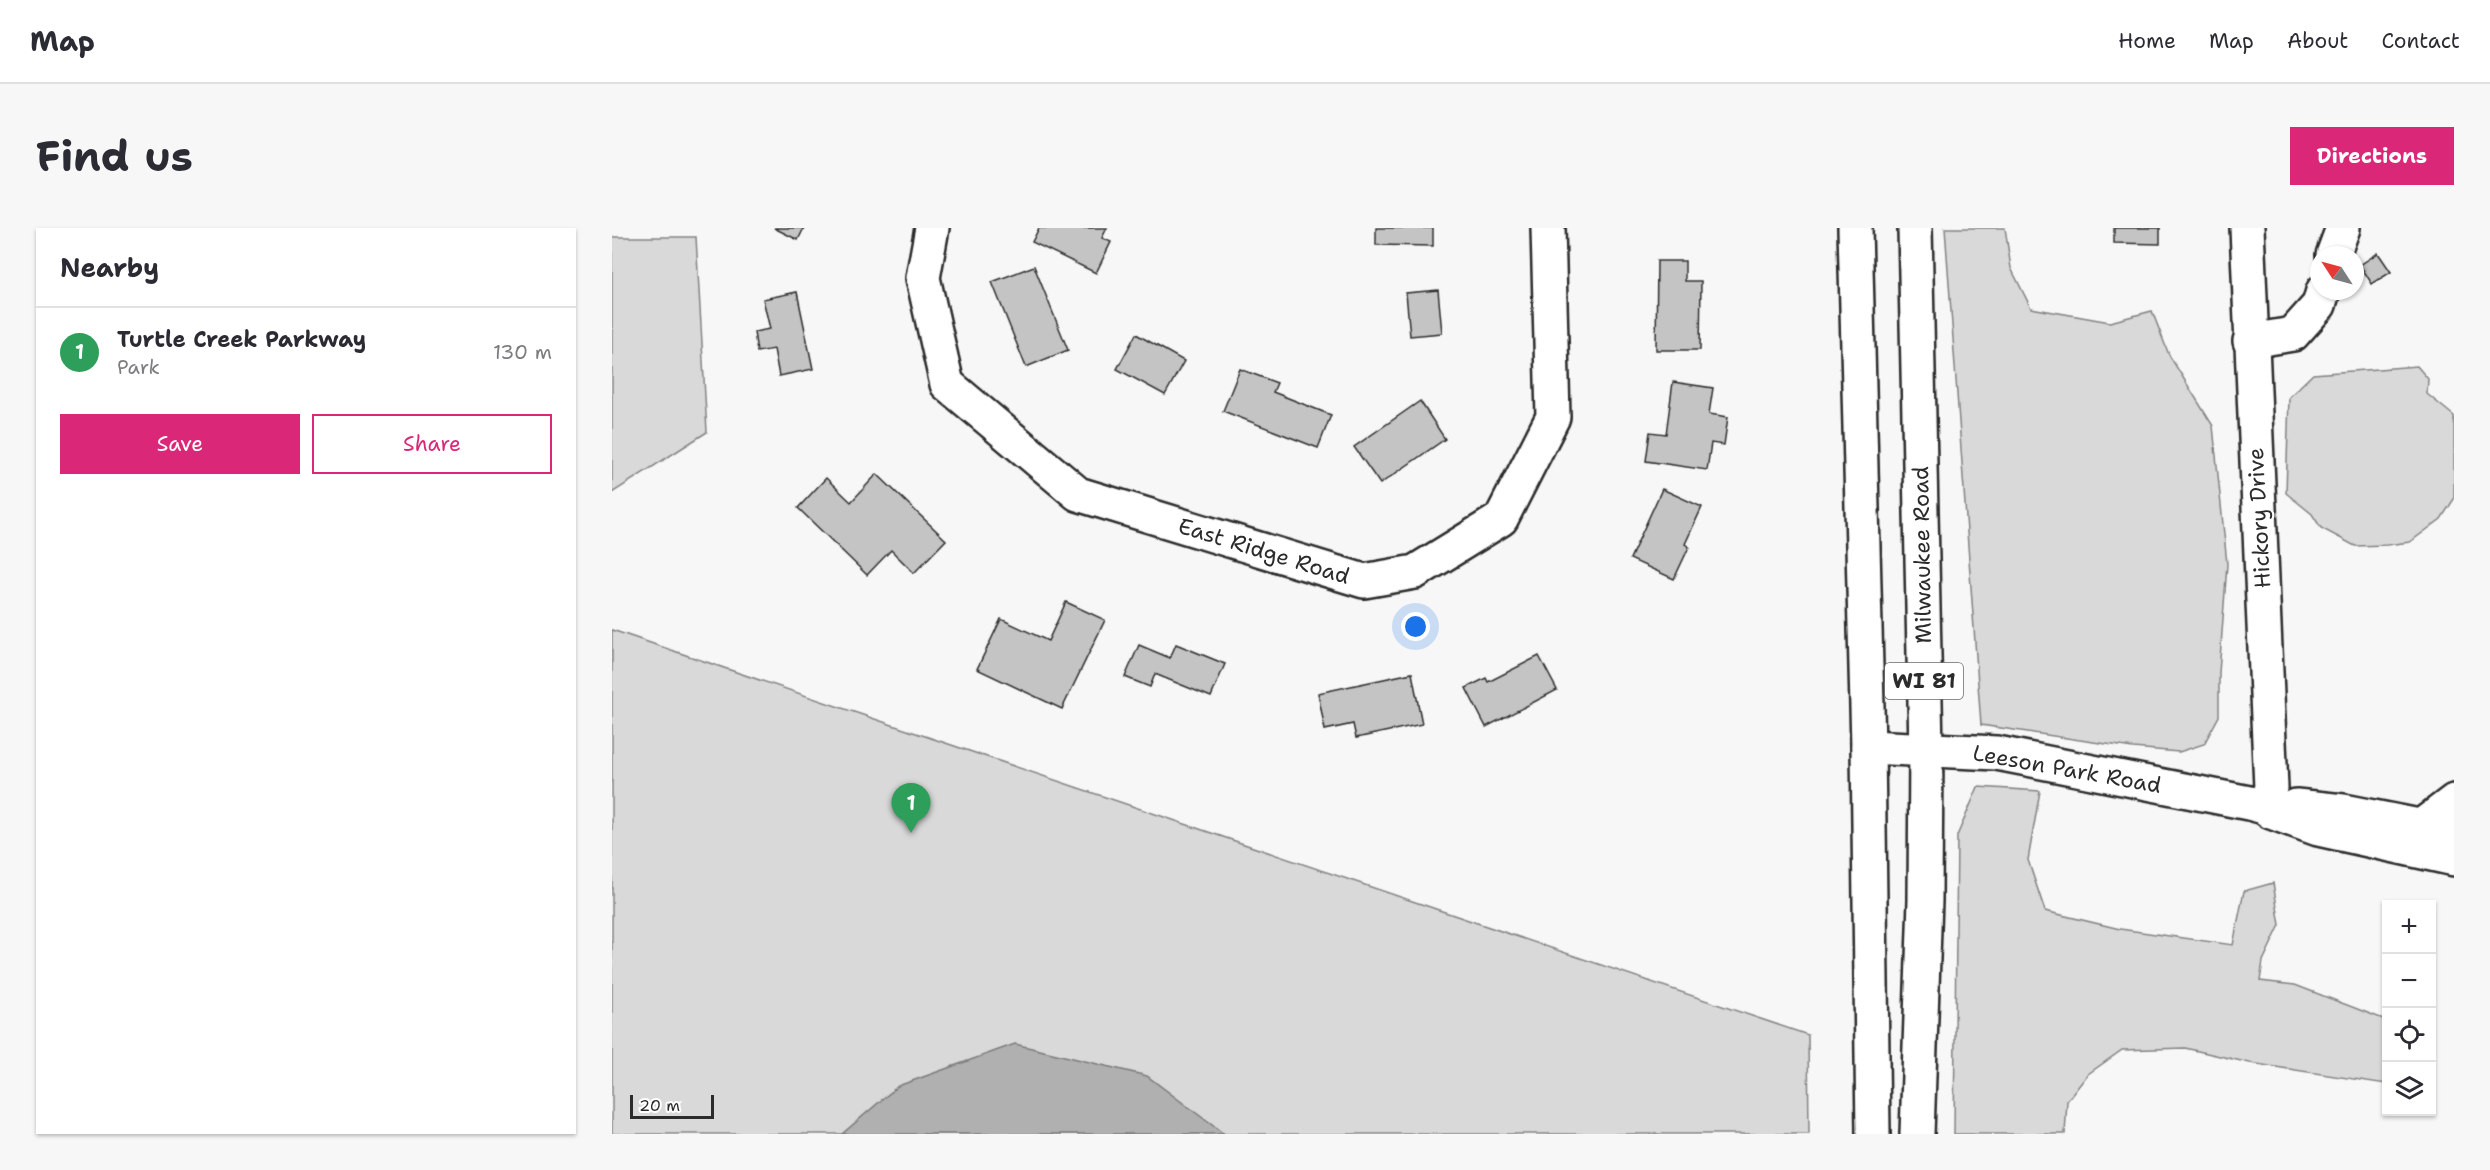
<!DOCTYPE html>
<meta charset="utf-8">
<style>
:root{--surface:#fff;--page:#f7f7f7;--text:#2b2b33;--muted:#7c7c81;--line:#e1e1e2;--accent:#db2777}
body{margin:0;font-family:"Shantell Sans",sans-serif;background:var(--page);color:var(--text)}
.controls{position:absolute;right:18px;bottom:18px;display:grid;overflow:hidden;border-radius:0px;box-shadow:0 2px 4px #0004}
.controls button{width:54px;height:54px;display:grid;place-items:center;padding:0;border:0;border-bottom:2px solid var(--line);background:var(--surface);color:var(--text);font:30px sans-serif}
.compass{position:absolute;left:1698px;top:18px;width:54px;height:54px;border-radius:50%;background:var(--surface);box-shadow:0 2px 4px #0004;rotate:306deg}
.scale{position:absolute;left:18px;bottom:15px;width:84px;box-sizing:border-box;padding-left:6px;border:3px solid #2b2b2b;border-top:0;font-size:16px;line-height:21px;white-space:nowrap;color:#2b2b2b;-webkit-text-stroke:4px #fff;paint-order:stroke}
.you{position:absolute;left:804px;top:399px;width:21px;height:21px;margin:-15px;border:4px solid #fff;border-radius:50%;background:#1a73e8;box-shadow:0 0 0 9px #1a73e833}
.badge{display:grid;place-items:center;width:39px;height:39px;border-radius:50%;background:var(--accent);color:#fff;font-size:20px;font-weight:700}
.pin{position:absolute;translate:-50% -50px;filter:drop-shadow(0 2px 3px #0008)}
.pin::after{content:'';position:absolute;top:32px;width:21px;height:18px;background:inherit;clip-path:polygon(0 0,100% 0,50% 100%)}
.list{margin:0;padding:0;list-style:none}
h2{display:flex;justify-content:space-between;align-items:center;height:78px;margin:0;padding:0 24px;font-size:26px}
h2 small{font-size:20px;font-weight:400;color:var(--muted)}
.list li{display:grid;grid-template-columns:39px 1fr auto;gap:18px;align-items:center;box-sizing:border-box;height:90px;padding:0 24px;border-top:2px solid var(--line)}
.list b{display:block;font-size:22px;white-space:nowrap}
.list p{margin:0;font-size:20px;white-space:nowrap;color:var(--muted)}
.list em{font-size:20px;font-style:normal;color:var(--muted)}
.actions{display:flex;gap:12px;padding:18px 24px}
.actions a{flex:1;padding:14px 0;border:2px solid var(--accent);border-radius:0px;text-align:center;font-size:21px;color:var(--accent)}
.actions .main{background:var(--accent);color:#fff}
.icon{flex:none;width:33px;height:33px;fill:none;stroke:currentColor;stroke-width:2;stroke-linecap:round;stroke-linejoin:round}
.map{position:relative;flex:none;width:1842px;height:906px;overflow:hidden;border-radius:0px}
header{display:flex;align-items:center;gap:36px;box-sizing:border-box;height:84px;padding:0 30px;background:var(--surface);border-bottom:2px solid var(--line)}
header strong{font-size:28px}
nav{display:flex;gap:33px;margin-inline-start:auto;font-size:21px}
.intro{display:flex;align-items:center;justify-content:space-between;box-sizing:border-box;height:144px;padding:0 36px}
h1{margin:0;font-size:42px}
.button{padding:15px 27px;border-radius:0px;background:var(--accent);color:#fff;font-size:21px;font-weight:700}
main{display:flex;gap:36px;padding:0 36px}
aside{flex:1;background:var(--surface);border-radius:0px;box-shadow:0 2px 4px #0004}
.map>svg:first-child{display:block}
.green{fill:#d9d9d9;stroke:#828282;stroke-width:1.5}
.water{fill:#b0b0b0;stroke:#7b7b7b;stroke-width:1.5}
.building{fill:#c4c4c4;stroke:#2b2b2b;stroke-width:1.5}
.lines{fill:none;stroke-linecap:round;stroke-linejoin:round}
.minor-casing{stroke:#2b2b2b;stroke-width:38}
.major-casing{stroke:#2b2b2b;stroke-width:38}
.minor{stroke:#fff;stroke-width:33}
.major{stroke:#fff;stroke-width:33}
.labels{text-anchor:middle;dominant-baseline:central;stroke-width:4.5;stroke-linejoin:round;paint-order:stroke}
.shield{fill:#fff;stroke:#6b6b6b;stroke-width:1.5}
.shield-label{font-size:21px;font-weight:bold;fill:#2b2b2b}
.street-label{font-size:22px;fill:#2b2b2b;stroke:#fff}
</style>
<header>
<strong>Map</strong>
<nav><a>Home</a><a>Map</a><a>About</a><a>Contact</a></nav>
</header>
<div class="intro"><h1>Find us</h1><a class="button">Directions</a></div>
<main>
<aside>
<h2>Nearby<small></small></h2>
<ul class="list">
<li><span class="badge" style="background:#2e9e5b">1</span><div><b>Turtle Creek Parkway</b><p>Park</p></div><em>130 m</em></li>
</ul>
<div class="actions"><a class="main">Save</a><a>Share</a></div>
</aside>
<div class="map">
<svg width="1842" height="906" viewBox="0 0 1842 906">
<rect width="100%" height="100%" fill="#f7f7f7"/>
<filter id="ink" filterUnits="userSpaceOnUse"><feTurbulence type="fractalNoise" baseFrequency=".0167" numOctaves="2"/><feDisplacementMap in="SourceGraphic" scale="12" xChannelSelector="R" yChannelSelector="G"/><feConvolveMatrix kernelMatrix="1 2 1 2 8 2 1 2 1" color-interpolation-filters="sRGB"/></filter>
<g filter="url(#ink)">
<g class="green">
<path d="M1333,0H1393L1399,40L1419,80L1498,94L1540,83L1557,127L1601,198L1615,336L1607,445V488L1592,516L1567,524L1521,520L1369,497Z"/>
<path d="M0,9H84L95,204L0,265Z"/>
<path d="M1805,138L1816,151L1815,166L1842,188V271L1829,291L1798,314L1775,317L1743,318L1709,300L1700,286L1674,265L1677,169L1701,146Z"/>
<path d="M0,402L1196,807L1197,906H0Z"/>
<path d="M1366,559L1428,563L1416,632L1433,683L1508,701L1621,717L1632,663L1661,655L1668,697L1651,733L1648,753L1683,757L1774,792V856L1638,835L1573,820L1510,822L1476,846L1455,873L1453,906H1342L1345,608Z"/>
</g>
<path class="water" d="M403,816L535,848L612,906H230L286,858Z"/>
<g class="building">
<path d="M162,0H192L186,12Z"/>
<path d="M427,0H495L490,10L499,14L484,45L420,14Z"/>
<path d="M764,0H821V18L764,17Z"/>
<path d="M1502,0H1548V16L1502,15Z"/>
<path d="M1766,25L1779,44L1760,56L1748,37Z"/>
<path d="M1045,33H1073V53H1089L1088,122H1044Z"/>
<path d="M422,38L456,122L414,139L380,54Z"/>
<path d="M826,62L830,105L798,108L794,65Z"/>
<path d="M185,64L201,141L167,148L162,121L145,124L142,104L158,101L151,71Z"/>
<path d="M524,106L572,133L553,167L505,141Z"/>
<path d="M628,141L665,155L661,164L719,187L706,220L611,183Z"/>
<path d="M1061,154L1101,160L1097,186L1116,189L1112,217L1099,215L1095,242L1034,233L1038,204L1054,206Z"/>
<path d="M808,173L833,211L768,256L742,219Z"/>
<path d="M265,246L334,312L302,345L279,322L255,347L186,280L214,250L239,274Z"/>
<path d="M1050,261L1090,279L1073,316L1077,319L1062,351L1018,331Z"/>
<path d="M454,374L493,392L450,481L365,441L389,391L436,413Z"/>
<path d="M564,416L613,436L599,469L543,446L538,459L513,449L527,417L558,430Z"/>
<path d="M927,428L945,462L874,499L854,460L874,450L876,454Z"/>
<path d="M800,445L810,496L744,510L741,496L713,502L706,465Z"/>
</g>
<g class="lines">
<g class="minor-casing">
<g id="minor">
<path d="M320,0L311,50L335,156L466,266L752,353L803,344L889,291L941,189L936,0"/>
<path d="M1635,0L1659,560L1652,579"/>
<path d="M1721,27L1731,0"/>
<path d="M1638,113L1681,106L1707,77L1711,63"/>
<path d="M1256,519L1385,525L1637,575L1652,579L1659,584L1706,601L1842,631"/>
<path d="M1684,578L1731,583L1842,605"/>
<path d="M1808,599L1842,573"/>
</g>
</g>
<g class="major-casing">
<g id="major">
<path d="M1243,0L1256,519L1261,906"/>
<path d="M1303,0L1314,521L1313,672L1305,906"/>
</g>
</g>
<use href="#minor" class="minor"/>
<use href="#major" class="major"/>
</g>
</g>
<g class="labels">
<rect class="shield" x="1273" y="435" width="78" height="36" rx="4.5"/>
<g class="shield-label">
<text x="1312" y="453">WI 81</text>
</g>
<g class="street-label">
<text transform="translate(1647 290) rotate(-93)">Hickory Drive</text>
<text transform="translate(652 323) rotate(17)">East Ridge Road</text>
<text transform="translate(1310 327) rotate(-91)">Milwaukee Road</text>
<text transform="translate(1455 541) rotate(10)">Leeson Park Road</text>
</g>
</g>
</svg>
<div class="controls">
<button>+</button>
<button>−</button>
<button><svg class="icon" aria-label="locate" viewBox="0 0 24 24"><circle cx="12" cy="12" r="6"/><path d="M12 2v4M12 18v4M2 12h4M18 12h4"/></svg></button>
<button><svg class="icon" aria-label="layers" viewBox="0 0 24 24"><path d="M12 4l9 5-9 5-9-5zM3 14l9 5 9-5"/></svg></button>
</div>
<svg class="compass" viewBox="-18 -18 36 36"><path d="M0-13l5 13h-10z" fill="#e53935"/><path d="M0 13l5-13h-10z" fill="#7c7c81"/></svg>
<div class="scale">20 m</div>
<div class="you"></div>
<div class="pin badge" style="left:299px;top:605px;background:#2e9e5b">1</div>
</div>
</main>
